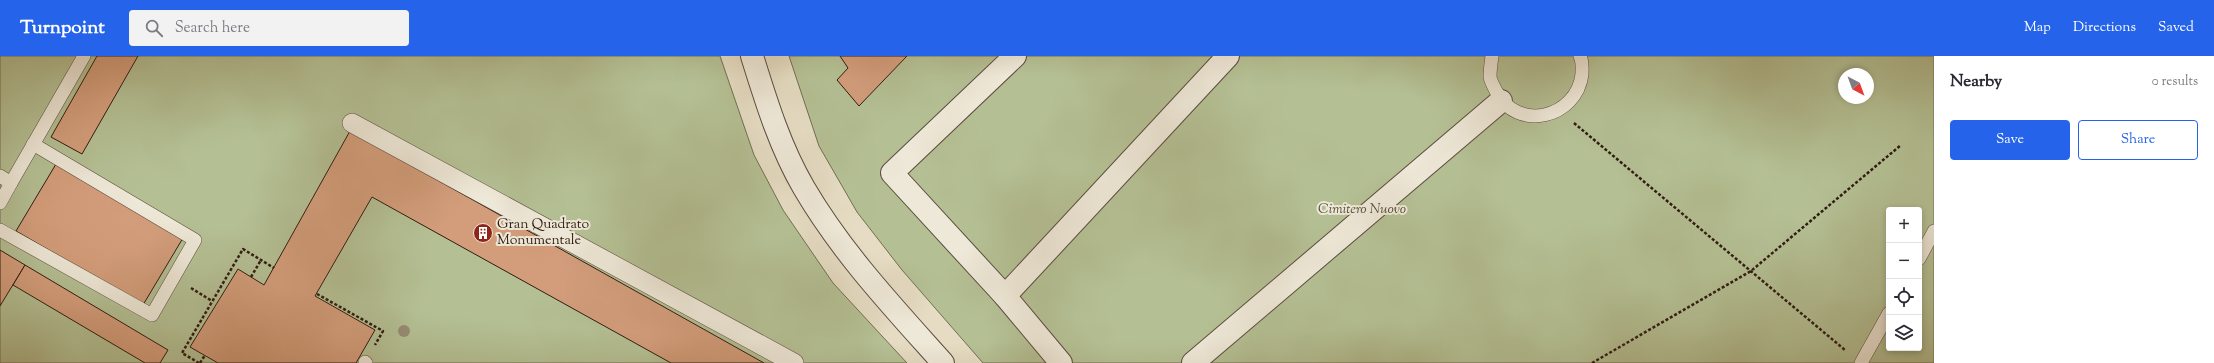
<!DOCTYPE html>
<meta charset="utf-8">
<style>
:root{--surface:#fff;--page:#f2f2f3;--text:#2b2b33;--muted:#7c7c81;--line:#e1e1e2;--accent:#2563eb}
body{margin:0;font-family:"Sorts Mill Goudy",serif;background:var(--page);color:var(--text)}
.controls{position:absolute;right:12px;bottom:12px;display:grid;overflow:hidden;border-radius:4px;box-shadow:0 2px 6px #0003}
.controls button{width:36px;height:36px;display:grid;place-items:center;padding:0;border:0;border-bottom:1px solid var(--line);background:var(--surface);color:var(--text);font:20px sans-serif}
.compass{position:absolute;left:1838px;top:12px;width:36px;height:36px;border-radius:50%;background:var(--surface);box-shadow:0 2px 6px #0003;rotate:139deg}
.list{margin:0;padding:0;list-style:none}
h2{display:flex;justify-content:space-between;align-items:center;height:52px;margin:0;padding:0 16px;font-size:17px}
h2 small{font-size:13px;font-weight:400;color:var(--muted)}
.actions{display:flex;gap:8px;padding:12px 16px}
.actions a{flex:1;padding:9px 0;border:1px solid var(--accent);border-radius:4px;text-align:center;font-size:14px;color:var(--accent)}
.actions .main{background:var(--accent);color:#fff}
.icon{flex:none;width:22px;height:22px;fill:none;stroke:currentColor;stroke-width:2;stroke-linecap:round;stroke-linejoin:round}
.map{position:relative;flex:none;width:1934px;height:307px;overflow:hidden}
header{display:flex;align-items:center;gap:24px;box-sizing:border-box;height:56px;padding:0 20px;background:var(--accent);color:#fff}
header strong{font-size:19px}
nav{display:flex;gap:22px;margin-inline-start:auto;font-size:14px}
.search{width:280px;height:36px;background:var(--page);display:flex;align-items:center;gap:10px;box-sizing:border-box;padding:0 14px;border-radius:4px;color:var(--muted);font-size:15px}
main{display:flex}
aside{flex:1;background:var(--surface)}
.map>svg:first-child{display:block}
.green{fill:#b4c094;stroke:#726e52;fill-rule:evenodd}
.building{fill:#d39d7b;stroke:#2f1b11}
.lines{fill:none;stroke-linecap:round;stroke-linejoin:round}
.service-casing{stroke:#5c4b3e;stroke-width:14}
.pedestrian-casing{stroke:#5c4b3e;stroke-width:20}
.minor-casing{stroke:#5c4b3e;stroke-width:24}
.path{stroke:#2f1b11;stroke-width:2.5;stroke-dasharray:3 2;stroke-linecap:butt}
.service{stroke:#eee8d8;stroke-width:13}
.pedestrian{stroke:#eee8d8;stroke-width:19}
.minor{stroke:#eee8d8;stroke-width:22}
.tree{fill:#978d77}
.labels{text-anchor:middle;dominant-baseline:central;stroke-width:4;stroke-linejoin:round;paint-order:stroke}
.park-label{font-size:14px;font-style:italic;fill:#574d38;stroke:#eee8d8}
.poi-label{font-size:14px;fill:#2f1b11;stroke:#eee8d8;text-anchor:start}
</style>
<header>
<strong>Turnpoint</strong>
<div class="search"><svg class="icon" aria-label="search" viewBox="0 0 24 24"><circle cx="10" cy="10" r="6"/><path d="M15 15l6 6"/></svg>Search here</div>
<nav><a>Map</a><a>Directions</a><a>Saved</a></nav>
</header>
<main>
<div class="map">
<svg width="1934" height="307" viewBox="0 0 1934 307">
<rect width="100%" height="100%" fill="#e5dcc3"/>
<filter id="stains"><feTurbulence type="fractalNoise" baseFrequency=".005" numOctaves="4"/><feColorMatrix values="0 0 0 0 .2 0 0 0 0 .09 0 0 0 0 .02 0 0 0 .5 -.17"/></filter>
<radialGradient id="worn" r=".72"><stop offset=".6" stop-color="#630" stop-opacity="0"/><stop offset="1" stop-color="#630" stop-opacity=".3"/></radialGradient>
<g class="green">
<path d="M0,0H720L754,99L783,154L833,227L907,307H0Z"/>
<path d="M789,0H1934V307H983L902,214L857,156L819,90ZM1844,18H1868V42H1844ZM1889,154H1919V292H1889Z"/>
</g>
<g class="building">
<path d="M97,0H138L82,98L51,81Z"/>
<path d="M840,0H907L859,50L837,24L848,12Z"/>
<path d="M350,75L764,307H671L372,141L315,240L375,274L356,307H218L190,291L238,213L264,229Z"/>
<path d="M56,108L183,182L143,249L16,175Z"/>
<path d="M0,194L25,209L0,250Z"/>
<path d="M25,209L168,294L160,307H145L13,229Z"/>
</g>
<g class="lines">
<g class="service-casing">
<g id="service">
<path d="M1492,0C1491,7 1490,14 1490,21C1491,26 1494,31 1496,35C1517,77 1577,62 1582,18C1582,11 1583,6 1580,0"/>
<path d="M0,120L11,127L0,147"/>
<path d="M11,127L84,0"/>
<path d="M0,174L152,259L195,184L33,88"/>
<path d="M1919,203L1934,175"/>
<path d="M365,306L366,307"/>
<path d="M1861,307L1889,257"/>
</g>
</g>
<g class="pedestrian-casing">
<path id="pedestrian" d="M352,67L794,307"/>
</g>
<g class="minor-casing">
<g id="minor">
<path d="M752,0C766,45 780,91 804,132C842,197 893,251 943,307"/>
<path d="M1005,240L892,117L1015,0"/>
<path d="M1061,307L1005,240L1228,0"/>
<path d="M1193,307L1501,45"/>
</g>
</g>
<g class="path">
<path d="M1574,67L1845,294"/>
<path d="M251,221L261,204"/>
<path d="M191,232L212,245"/>
<path d="M317,238L383,275L375,289"/>
<path d="M199,307L182,297L243,193L274,212"/>
<path d="M200,307L205,299"/>
<path d="M1592,307L1751,215L1901,89"/>
</g>
<use href="#service" class="service"/>
<use href="#pedestrian" class="pedestrian"/>
<use href="#minor" class="minor"/>
</g>
<circle class="tree" cx="404" cy="275" r="6"/>
<defs>
<g id="building-disc" transform="scale(1)"><circle r="9.5" fill="#8f2418" stroke="#eee8d8"/><path d="M-4-6H4V6H1V3H-1V6H-4ZM-2.5-4.3h1.7v1.8h-1.7ZM.8-4.3h1.7v1.8H.8ZM-2.5-1h1.7V.8h-1.7ZM.8-1h1.7V.8H.8Z" fill="#fff"/></g>
</defs>
<g fill-rule="evenodd">
<use href="#building-disc" x="483" y="177"/>
</g>
<g class="labels">
<g class="park-label">
<text x="1362" y="154">Cimitero Nuovo</text>
</g>
<g class="poi-label">
<text x="497" y="169">Gran Quadrato<tspan x="497" dy="16">Monumentale</tspan></text>
</g>
</g>
<rect width="100%" height="100%" filter="url(#stains)"/>
<rect width="100%" height="100%" fill="url(#worn)"/>
</svg>
<div class="controls">
<button>+</button>
<button>−</button>
<button><svg class="icon" aria-label="locate" viewBox="0 0 24 24"><circle cx="12" cy="12" r="6"/><path d="M12 2v4M12 18v4M2 12h4M18 12h4"/></svg></button>
<button><svg class="icon" aria-label="layers" viewBox="0 0 24 24"><path d="M12 4l9 5-9 5-9-5zM3 14l9 5 9-5"/></svg></button>
</div>
<svg class="compass" viewBox="-18 -18 36 36"><path d="M0-13l5 13h-10z" fill="#e53935"/><path d="M0 13l5-13h-10z" fill="#7c7c81"/></svg>
</div>
<aside>
<h2>Nearby<small>0 results</small></h2>
<ul class="list">
</ul>
<div class="actions"><a class="main">Save</a><a>Share</a></div>
</aside>
</main>
